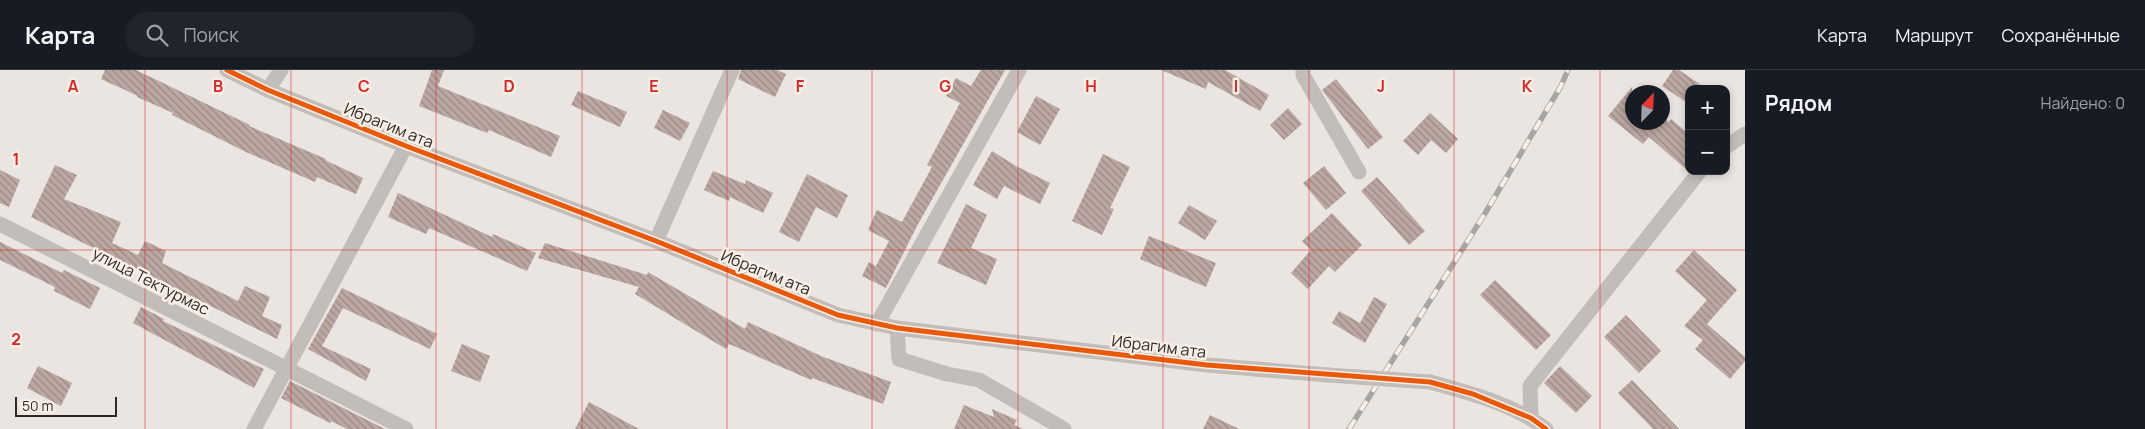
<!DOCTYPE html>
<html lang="ru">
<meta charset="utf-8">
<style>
:root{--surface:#171b24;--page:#20242c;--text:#f1f3f6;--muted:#9ea1a6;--line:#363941}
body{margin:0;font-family:Manrope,sans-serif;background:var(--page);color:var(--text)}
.controls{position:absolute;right:15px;top:15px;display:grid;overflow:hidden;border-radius:10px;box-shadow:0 2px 8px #0003}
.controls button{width:45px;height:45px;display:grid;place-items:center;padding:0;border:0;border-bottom:1px solid var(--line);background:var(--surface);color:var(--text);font:25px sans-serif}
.compass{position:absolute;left:1625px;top:15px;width:45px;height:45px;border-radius:50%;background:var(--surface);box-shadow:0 2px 8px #0003;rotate:23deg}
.scale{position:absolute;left:15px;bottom:12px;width:102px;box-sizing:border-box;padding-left:5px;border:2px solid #332a27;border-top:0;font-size:14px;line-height:18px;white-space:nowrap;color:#332a27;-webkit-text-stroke:4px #f7eee6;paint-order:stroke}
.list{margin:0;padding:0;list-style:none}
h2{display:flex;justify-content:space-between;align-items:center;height:65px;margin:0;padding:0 20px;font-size:21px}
h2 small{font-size:16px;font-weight:400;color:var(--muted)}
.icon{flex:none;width:28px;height:28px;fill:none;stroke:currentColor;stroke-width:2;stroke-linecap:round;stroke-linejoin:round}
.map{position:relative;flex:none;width:1745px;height:359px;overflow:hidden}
header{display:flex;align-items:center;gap:30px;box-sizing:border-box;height:70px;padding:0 25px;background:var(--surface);border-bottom:1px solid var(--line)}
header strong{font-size:24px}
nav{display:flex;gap:28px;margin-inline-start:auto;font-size:18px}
.search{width:350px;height:45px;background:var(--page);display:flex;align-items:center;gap:12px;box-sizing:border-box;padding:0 18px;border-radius:28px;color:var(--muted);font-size:19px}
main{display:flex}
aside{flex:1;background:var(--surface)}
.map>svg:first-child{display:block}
.building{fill:url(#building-back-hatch)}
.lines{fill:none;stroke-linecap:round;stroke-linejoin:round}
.minor{stroke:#c3bdb9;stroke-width:15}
.rail-casing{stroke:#aba5a2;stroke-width:5.5}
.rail{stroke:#f7eee6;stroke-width:4;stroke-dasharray:11;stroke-linecap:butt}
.minor-bridge{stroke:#c3bdb9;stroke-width:15}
.cycleway-casing{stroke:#f7eee6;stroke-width:8}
.cycleway{stroke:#e8590c;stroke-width:5}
.grid{fill:none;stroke:#d62828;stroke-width:1;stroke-opacity:0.55}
.labels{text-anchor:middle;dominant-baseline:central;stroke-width:5;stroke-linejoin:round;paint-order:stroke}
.street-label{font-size:16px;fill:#332a27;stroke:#f7eee6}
.grid-label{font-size:16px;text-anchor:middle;font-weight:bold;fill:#d62828;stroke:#f7eee6;stroke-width:5;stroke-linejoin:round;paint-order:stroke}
</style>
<header>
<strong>Карта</strong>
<div class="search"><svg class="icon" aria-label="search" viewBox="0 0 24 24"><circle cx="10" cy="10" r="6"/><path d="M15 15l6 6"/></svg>Поиск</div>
<nav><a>Карта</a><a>Маршрут</a><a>Сохранённые</a></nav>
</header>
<main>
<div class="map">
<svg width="1745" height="359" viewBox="0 0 1745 359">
<defs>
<pattern id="building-back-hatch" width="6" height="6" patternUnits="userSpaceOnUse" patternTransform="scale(1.25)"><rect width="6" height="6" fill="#bca8a2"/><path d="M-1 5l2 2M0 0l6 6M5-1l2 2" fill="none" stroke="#998984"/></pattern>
</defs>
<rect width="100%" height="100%" fill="#eae5e0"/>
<g class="building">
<path d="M105,0H136L250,55L249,56L326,89L325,90L363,108L356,124L317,107L315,112L248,83L172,45L173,43L137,27L138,26L101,9Z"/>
<path d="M432,0H444L438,16L560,66L551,87L489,60L487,63L419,36Z"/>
<path d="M741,0H777L786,4L775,27L738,9Z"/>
<path d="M981,0H1005L917,156L886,218L862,206L869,192L876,196L889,171L868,160L877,140L902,152L932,97L927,95L960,33L946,26L956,8L971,16Z"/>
<path d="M1161,0H1225L1269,25L1260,41L1208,12L1206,19Z"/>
<path d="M1673,0H1679L1707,19H1689V34L1662,16Z"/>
<path d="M1336,9L1383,67L1368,79L1322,20Z"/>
<path d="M1632,17V52H1662V46L1669,52L1671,49L1689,64L1688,101L1649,67L1643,74L1608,46Z"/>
<path d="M578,21L627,42L620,57L571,35Z"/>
<path d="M1036,26L1060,39L1040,75L1017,62Z"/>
<path d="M1288,38L1302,54L1284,70L1270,55Z"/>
<path d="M663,40L690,53L680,71L654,58Z"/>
<path d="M1430,43L1458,69L1446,83L1431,70L1418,85L1403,71Z"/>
<path d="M992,81L1016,96L1050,113L1040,134L1004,116L997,129L973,115Z"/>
<path d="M1103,84L1130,97L1110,138L1114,139L1102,165L1072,151Z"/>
<path d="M55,95L77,105L64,129L121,152L112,173L138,185L145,171L166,181L162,193L238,231L245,216L270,227L262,246L282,255L277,269L31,147Z"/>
<path d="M1324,96L1346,123L1326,140L1303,113Z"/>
<path d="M0,100L20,110L9,137L0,133Z"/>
<path d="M713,101L745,114L746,110L773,123L763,143L730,127L729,131L704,120Z"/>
<path d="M807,104L848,125L837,148L816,137L799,172L779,162Z"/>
<path d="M1377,107L1425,161L1409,175L1361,121Z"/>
<path d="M398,123L492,167L493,164L536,183L527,201L429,158L426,164L388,147Z"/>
<path d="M966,134L987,145L971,178L997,189L986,215L937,193Z"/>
<path d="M1189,135L1217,151L1205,170L1178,153Z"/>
<path d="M1332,143L1362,175L1335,202L1329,196L1308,219L1291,203L1311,180L1302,171Z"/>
<path d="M1149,166L1216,193L1206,217L1140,189Z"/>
<path d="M0,172L62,203L64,200L100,218L90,239L54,221L55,217L0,190Z"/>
<path d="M545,173L647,205L648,202L745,259L748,252L821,286L891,312L883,334L812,308L811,310L729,274L726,279L635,224L639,217L538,188Z"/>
<path d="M1694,180L1737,220L1707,254L1745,287V291L1730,309L1695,279L1703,270L1684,256L1707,230L1675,201Z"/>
<path d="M1495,210L1551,265L1536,280L1480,225Z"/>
<path d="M342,218L437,264L430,279L343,238L322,276L371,299L366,311L308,279Z"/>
<path d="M1374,227L1387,234L1365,273L1332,253L1339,241L1360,253Z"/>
<path d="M141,237L164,249L163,251L264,299L254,318L133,253Z"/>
<path d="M1626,245L1661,281L1639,303L1604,267Z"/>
<path d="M462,274L490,286L480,312L451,301Z"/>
<path d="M38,296L72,313L61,336L27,318Z"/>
<path d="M1560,296L1592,326L1576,343L1544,313Z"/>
<path d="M1632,310L1679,359H1653L1618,323Z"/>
<path d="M290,311L385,359H347L331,351L330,353L281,328Z"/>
<path d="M589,332L639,359H575Z"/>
<path d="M964,335L994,347L992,339L1017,350L1014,355L1023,359H954Z"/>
<path d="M1210,345L1239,359H1203Z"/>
</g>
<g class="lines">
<g class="minor">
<path d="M227,0L268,20L406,76L656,171L838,245L897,258L1207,295L1328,305"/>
<path d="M1303,0V5L1359,102"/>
<path d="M268,20L281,0"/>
<path d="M1726,77L1745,64"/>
<path d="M0,154L406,359"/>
<path d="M656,171L732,0"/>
<path d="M877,254L1019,0"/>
<path d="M897,258L899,289L947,304L979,310L1064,359"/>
<path d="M1430,312C1470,323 1513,334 1546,359"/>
<path d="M1531,348L1530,316L1700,101"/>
<path d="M254,359L406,76"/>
</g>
<g class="rail-casing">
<path id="rail" d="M1349,359L1484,145L1561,16L1568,0"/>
</g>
<use href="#rail" class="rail"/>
<path class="minor-bridge" d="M1328,305L1430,312"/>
<g class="cycleway-casing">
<path id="cycleway" d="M227,0L268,20L406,76L656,171L838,245L897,258L1207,295L1430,312L1473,324L1531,348L1546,359"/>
</g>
<use href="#cycleway" class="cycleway"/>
</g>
<path class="grid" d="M145,0V359M291,0V359M436,0V359M582,0V359M727,0V359M872,0V359M1018,0V359M1163,0V359M1309,0V359M1454,0V359M1600,0V359M0,180H1745"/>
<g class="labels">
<g class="street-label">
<text transform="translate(389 55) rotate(22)">Ибрагим ата</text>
<text transform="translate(766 202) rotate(22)">Ибрагим ата</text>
<text transform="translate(151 211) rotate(27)">улица Тектурмас</text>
<text transform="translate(1159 276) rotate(7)">Ибрагим ата</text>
</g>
</g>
<g class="grid-label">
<text x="73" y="22">A</text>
<text x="218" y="22">B</text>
<text x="364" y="22">C</text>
<text x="509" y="22">D</text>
<text x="654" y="22">E</text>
<text x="800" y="22">F</text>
<text x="945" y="22">G</text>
<text x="1091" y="22">H</text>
<text x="1236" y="22">I</text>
<text x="1381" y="22">J</text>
<text x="1527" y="22">K</text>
<text x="16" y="95">1</text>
<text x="16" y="275">2</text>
</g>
</svg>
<div class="controls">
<button>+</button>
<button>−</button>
</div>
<svg class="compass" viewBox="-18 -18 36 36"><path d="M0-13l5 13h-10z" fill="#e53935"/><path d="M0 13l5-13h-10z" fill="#9ea1a6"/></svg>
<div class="scale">50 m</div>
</div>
<aside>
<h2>Рядом<small>Найдено: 0</small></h2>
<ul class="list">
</ul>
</aside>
</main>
